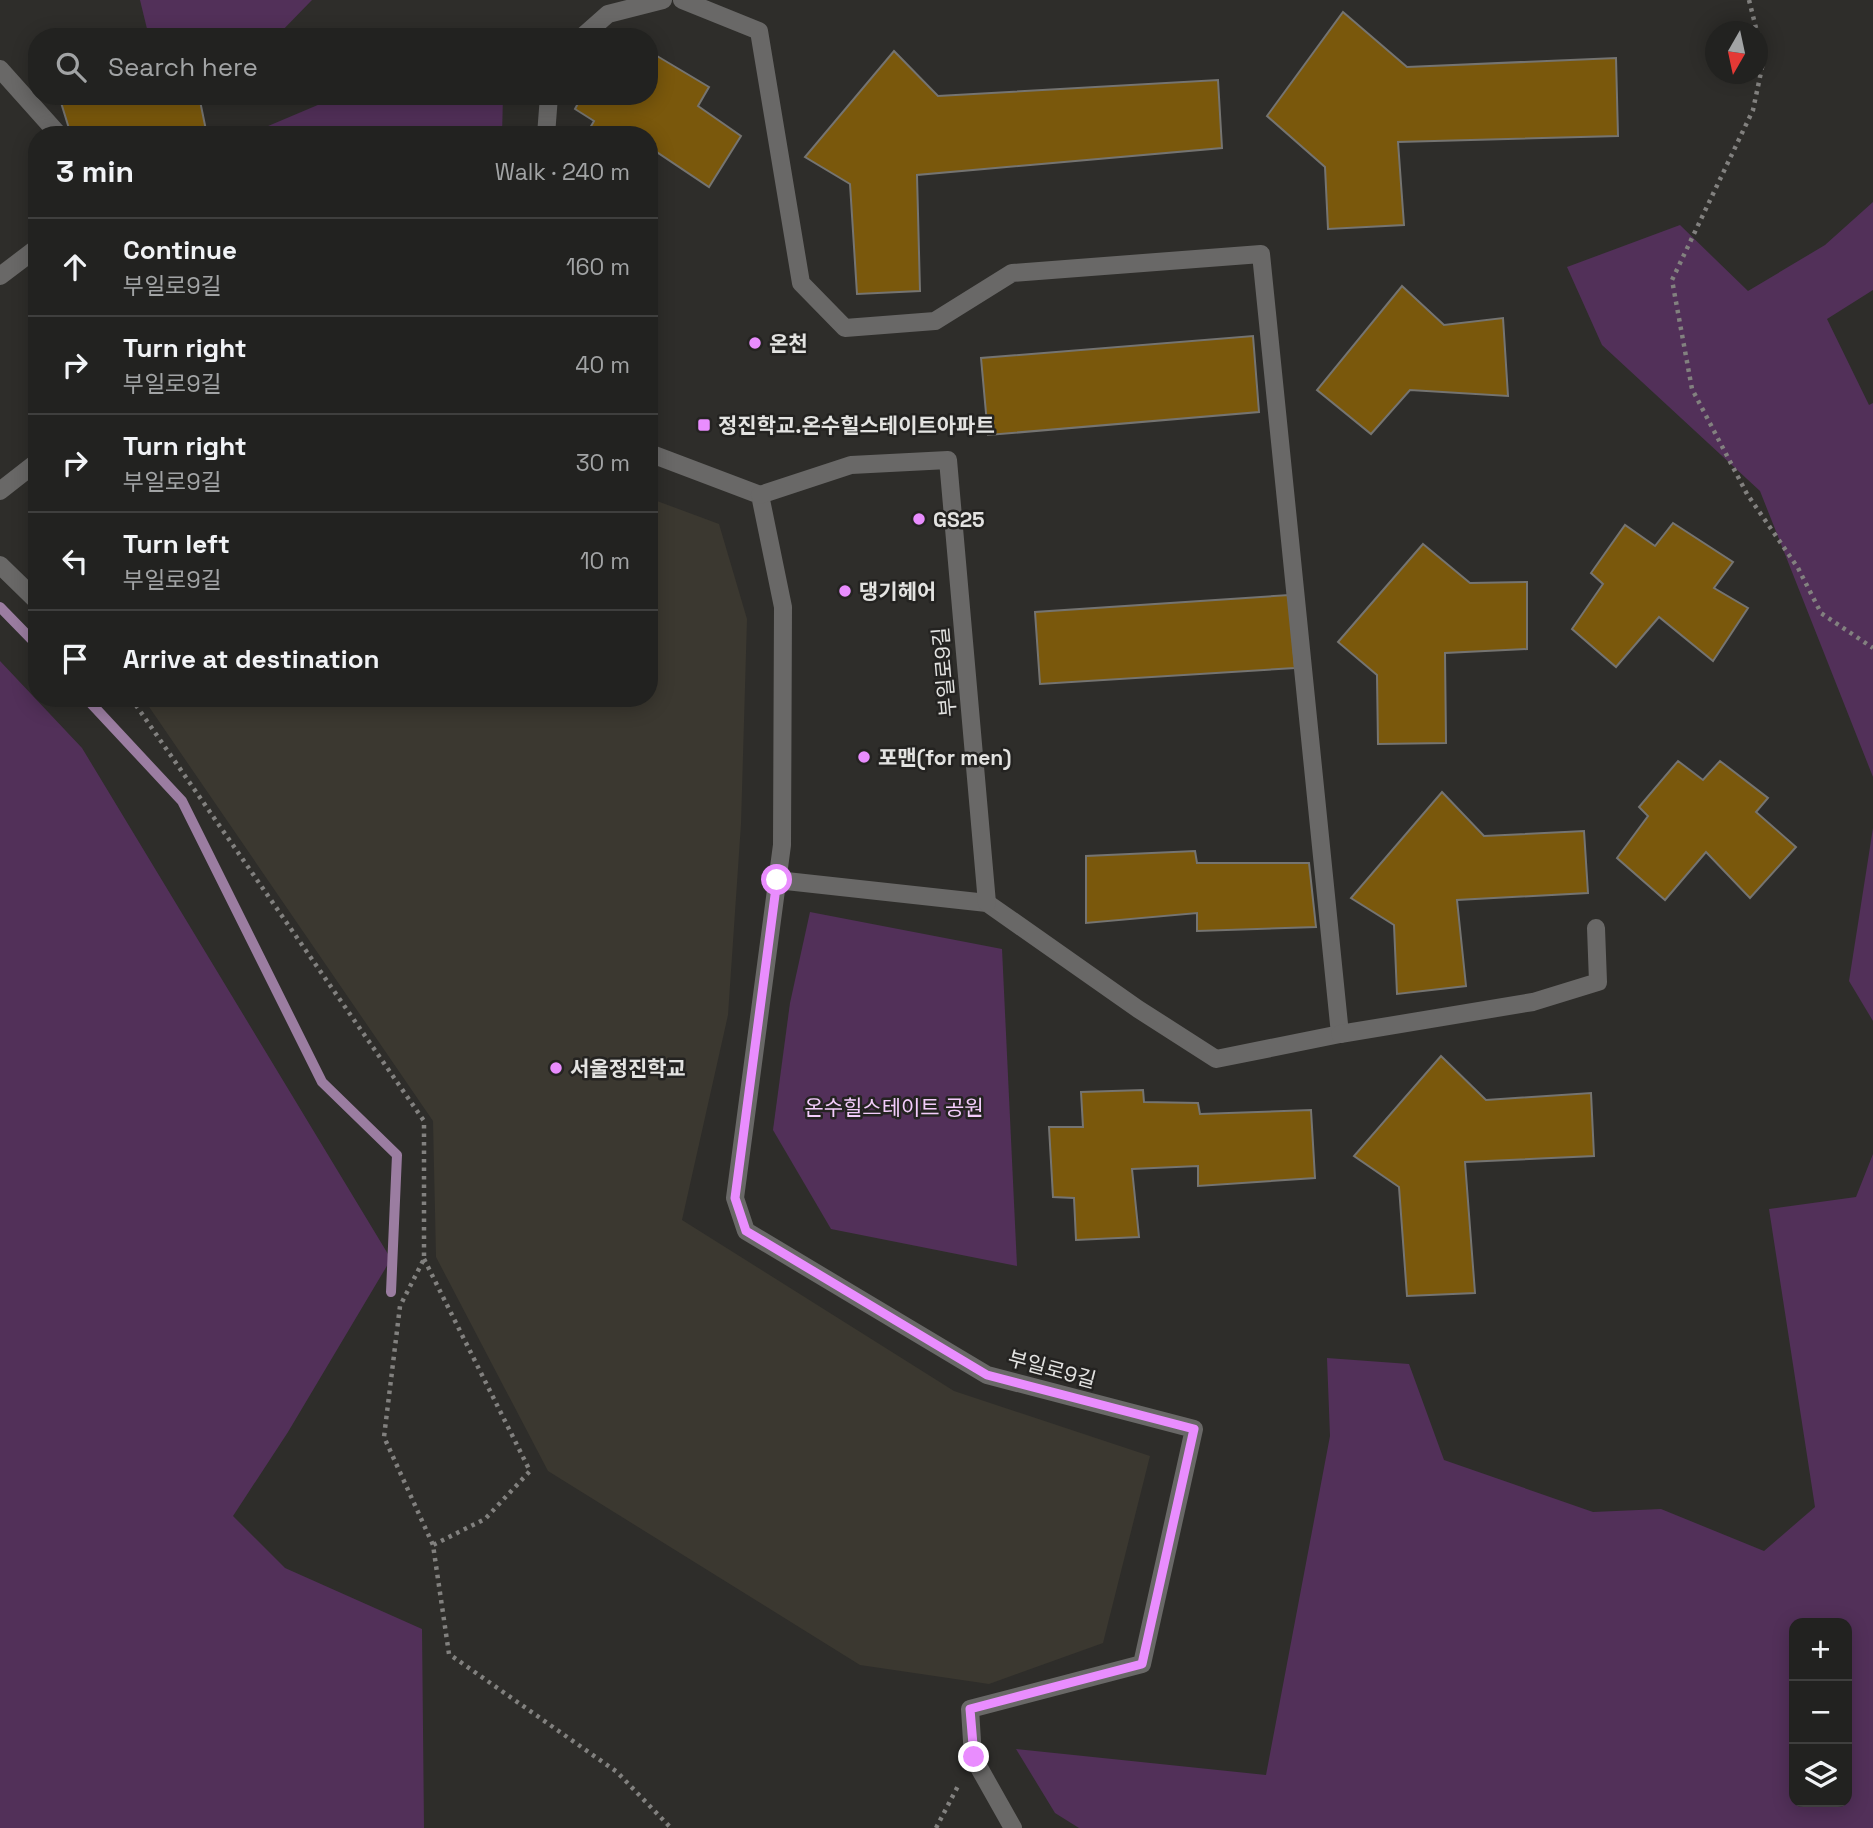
<!DOCTYPE html>
<meta charset="utf-8">
<style>
:root{--surface:#222220;--page:#2a2a29;--text:#f1f3f6;--muted:#a2a4a5;--line:#3f3f3e}
body{margin:0;font-family:"Space Grotesk","Noto Sans KR",sans-serif;background:var(--page);color:var(--text)}
.controls{position:absolute;right:21px;bottom:21px;display:grid;overflow:hidden;border-radius:14px;box-shadow:0 4px 18px #0003}
.controls button{width:63px;height:63px;display:grid;place-items:center;padding:0;border:0;border-bottom:2px solid var(--line);background:var(--surface);color:var(--text);font:35px sans-serif}
.compass{position:absolute;left:1705px;top:21px;width:63px;height:63px;border-radius:50%;background:var(--surface);box-shadow:0 4px 18px #0003;rotate:189deg}
.stop{position:absolute;width:21px;height:21px;margin:-16px;border:5px solid #e98dfe;border-radius:50%;background:#fff}
.stop.end{background:#e98dfe;border-color:#fff;box-shadow:0 2px 7px #0008}
.list{margin:0;padding:0;list-style:none}
h2{display:flex;justify-content:space-between;align-items:center;height:91px;margin:0;padding:0 28px;font-size:30px}
h2 small{font-size:23px;font-weight:400;color:var(--muted)}
.list li{display:grid;grid-template-columns:46px 1fr auto;gap:21px;align-items:center;box-sizing:border-box;height:98px;padding:0 28px;border-top:2px solid var(--line)}
.list b{display:block;font-size:26px;white-space:nowrap}
.list p{margin:0;font-size:23px;white-space:nowrap;color:var(--muted)}
.list em{font-size:23px;font-style:normal;color:var(--muted)}
.icon{flex:none;width:38px;height:38px;fill:none;stroke:currentColor;stroke-width:2;stroke-linecap:round;stroke-linejoin:round}
.map{position:relative;flex:none;width:1873px;height:1828px;overflow:hidden}
.search{position:absolute;background:var(--surface);box-shadow:0 4px 18px #0003;left:28px;top:28px;width:630px;height:77px;display:flex;align-items:center;gap:18px;box-sizing:border-box;padding:0 24px;border-radius:28px;color:var(--muted);font-size:26px}
.panel{position:absolute;background:var(--surface);box-shadow:0 4px 18px #0003;left:28px;top:126px;width:630px;height:581px;border-radius:28px}
.map>svg:first-child{display:block}
.built{fill:#3b3830}
.green{fill:#523059;fill-rule:evenodd}
.lines{fill:none;stroke-linecap:round;stroke-linejoin:round}
.stream{stroke:#9b7da1;stroke-width:10}
.building{fill:#7a580c;stroke:#757471;stroke-width:2}
.path{stroke:#82817f;stroke-width:4.5;stroke-dasharray:3.5 5;stroke-linecap:butt}
.minor{stroke:#696867;stroke-width:18}
.route{stroke:#e98dfe;stroke-width:9}
.poi-dot{fill:#e98dfe;stroke:#242321;stroke-width:2.5}
.labels{text-anchor:middle;dominant-baseline:central;stroke-width:5;stroke-linejoin:round;paint-order:stroke}
.poi-label{font-size:21px;font-weight:bold;fill:#e3e3e1;stroke:#242321;text-anchor:start}
.street-label{font-size:21px;fill:#e3e3e1;stroke:#242321}
.park-label{font-size:21px;fill:#f3ccfb;stroke:#242321}
</style>
<div class="map">
<svg width="1873" height="1828" viewBox="0 0 1873 1828">
<rect width="100%" height="100%" fill="#2e2d2a"/>
<path class="built" d="M649,498L719,524L747,619L741,824L728,1015L682,1220L954,1391L1150,1456L1103,1643L989,1684L860,1665L548,1471L436,1257L433,1121L143,698H649Z"/>
<g class="green">
<path d="M140,0H312L276,37H149Z"/>
<path d="M339,96H503L502,135H247Z"/>
<path d="M1873,202V290L1827,319L1869,405L1873,403V777L1760,491L1602,345L1567,267L1680,225L1748,291L1825,245Z"/>
<path d="M0,661L82,748L391,1259L288,1432L233,1516L285,1568L422,1629L424,1828H0Z"/>
<path d="M1873,828V1021L1849,981Z"/>
<path d="M810,912L1002,949L1017,1266L831,1229L773,1130L790,1003Z"/>
<path d="M1873,1154V1828H1079L1055,1813L1016,1749L1266,1775L1330,1436L1327,1358L1409,1364L1444,1460L1593,1512L1661,1509L1764,1551L1815,1507L1769,1209L1856,1197ZM1847,1623V1802H1794V1623Z"/>
</g>
<g class="lines">
<g class="stream">
<path d="M0,607L37,645"/>
<path d="M86,698L182,801L322,1082L397,1155L391,1292"/>
</g>
</g>
<g class="building">
<path d="M1343,12L1407,67L1616,58L1618,136L1398,142L1404,225L1328,229L1325,167L1267,116Z"/>
<path d="M894,51L938,96L1218,80L1222,148L917,175L920,291L857,294L850,184L805,157Z"/>
<path d="M657,56L709,87L698,106L741,136L709,187L655,151L649,160V135H586L594,121L575,109L582,96H649V68Z"/>
<path d="M59,96H199L207,135H71Z"/>
<path d="M1402,286L1444,325L1503,318L1508,396L1410,390L1371,434L1317,390Z"/>
<path d="M1253,336L1259,412L988,435L981,358Z"/>
<path d="M1673,523L1733,562L1714,588L1748,608L1713,661L1659,617L1616,667L1572,629L1603,584L1591,573L1625,525L1655,546Z"/>
<path d="M1423,544L1470,583L1527,582V649L1445,653L1446,743L1378,744L1377,675L1338,642Z"/>
<path d="M1289,595L1295,668L1040,684L1035,612Z"/>
<path d="M1678,761L1703,780L1720,761L1768,798L1756,812L1796,847L1750,898L1706,852L1665,900L1617,858L1648,816L1639,807Z"/>
<path d="M1442,792L1484,836L1584,831L1588,893L1457,900L1466,986L1397,994L1394,925L1351,898Z"/>
<path d="M1195,851L1197,863H1309L1316,927L1197,931V913L1086,923V856Z"/>
<path d="M1441,1056L1486,1100L1591,1093L1594,1156L1465,1162L1475,1293L1407,1296L1399,1187L1354,1156Z"/>
<path d="M1143,1090L1144,1102L1198,1103L1200,1114L1311,1110L1315,1178L1198,1186V1166L1132,1169L1139,1237L1076,1240L1074,1198L1053,1197L1049,1127H1083L1081,1092Z"/>
</g>
<g class="lines">
<g class="path">
<path d="M1749,0L1757,32"/>
<path d="M1758,33L1764,58L1753,110L1672,280L1692,389L1747,494L1798,568L1821,613L1873,648"/>
<path d="M131,698L424,1121V1259L400,1306L384,1437L433,1545L449,1654L617,1772L671,1828"/>
<path d="M424,1259L530,1471L485,1519L433,1545"/>
<path d="M936,1828L958,1786"/>
</g>
<g class="minor">
<path d="M682,0L759,31L801,283L845,328L935,321L1012,273L1261,254L1340,1034L1216,1059L1138,1009L987,903L777,880"/>
<path d="M582,37L608,14L663,0"/>
<path d="M0,69L59,135"/>
<path d="M546,135L549,96"/>
<path d="M0,276L37,248"/>
<path d="M649,453L760,495L783,607L782,845L735,1198L746,1231L987,1375L1194,1429L1142,1664L970,1709L973,1757L1013,1828"/>
<path d="M0,491L37,462"/>
<path d="M760,495L851,465L948,460L987,903"/>
<path d="M0,565L37,601"/>
<path d="M1340,1034L1533,1002L1598,982L1596,928"/>
</g>
</g>
<g class="lines">
<path class="route" d="M777,880L735,1198L746,1231L987,1375L1194,1429L1142,1664L970,1709L974,1757"/>
</g>
<g class="poi-dot">
<circle cx="755" cy="343" r="7"/>
<rect x="697" y="418" width="14" height="14" rx="3.5"/>
<circle cx="919" cy="519" r="7"/>
<circle cx="845" cy="591" r="7"/>
<circle cx="864" cy="757" r="7"/>
<circle cx="556" cy="1068" r="7"/>
</g>
<g class="labels">
<g class="poi-label">
<text x="769" y="343">온천</text>
<text x="718" y="425">정진학교.온수힐스테이트아파트</text>
<text x="933" y="519">GS25</text>
<text x="859" y="591">댕기헤어</text>
<text x="878" y="757">포맨(for men)</text>
<text x="570" y="1068">서울정진학교</text>
</g>
<g class="street-label">
<text transform="translate(944 672) rotate(-95)">부일로9길</text>
<text transform="translate(1052 1369) rotate(15)">부일로9길</text>
</g>
<g class="park-label">
<text x="894" y="1107">온수힐스테이트 공원</text>
</g>
</g>
</svg>
<div class="controls">
<button>+</button>
<button>−</button>
<button><svg class="icon" aria-label="layers" viewBox="0 0 24 24"><path d="M12 4l9 5-9 5-9-5zM3 14l9 5 9-5"/></svg></button>
</div>
<svg class="compass" viewBox="-18 -18 36 36"><path d="M0-13l5 13h-10z" fill="#e53935"/><path d="M0 13l5-13h-10z" fill="#a2a4a5"/></svg>
<div class="stop" style="left:777px;top:880px"></div>
<div class="stop end" style="left:974px;top:1757px"></div>
<div class="search"><svg class="icon" aria-label="search" viewBox="0 0 24 24"><circle cx="10" cy="10" r="6"/><path d="M15 15l6 6"/></svg>Search here</div>
<section class="panel">
<h2>3 min<small>Walk · 240 m</small></h2>
<ul class="list">
<li><svg class="icon" aria-label="ahead" viewBox="0 0 24 24"><path d="M12 20V5M6 11l6-6 6 6"/></svg><div><b>Continue</b><p>부일로9길</p></div><em>160 m</em></li>
<li><svg class="icon" aria-label="right" viewBox="0 0 24 24"><path d="M7 20v-9h11M14 6l5 5-5 5"/></svg><div><b>Turn right</b><p>부일로9길</p></div><em>40 m</em></li>
<li><svg class="icon" aria-label="right" viewBox="0 0 24 24"><path d="M7 20v-9h11M14 6l5 5-5 5"/></svg><div><b>Turn right</b><p>부일로9길</p></div><em>30 m</em></li>
<li><svg class="icon" aria-label="left" viewBox="0 0 24 24"><path d="M17 20v-9H6M10 6l-5 5 5 5"/></svg><div><b>Turn left</b><p>부일로9길</p></div><em>10 m</em></li>
<li><svg class="icon" aria-label="arrive" viewBox="0 0 24 24"><path d="M6 21V4h12l-3 4 3 4H6"/></svg><div><b>Arrive at destination</b></div></li>
</ul>
</section>
</div>
